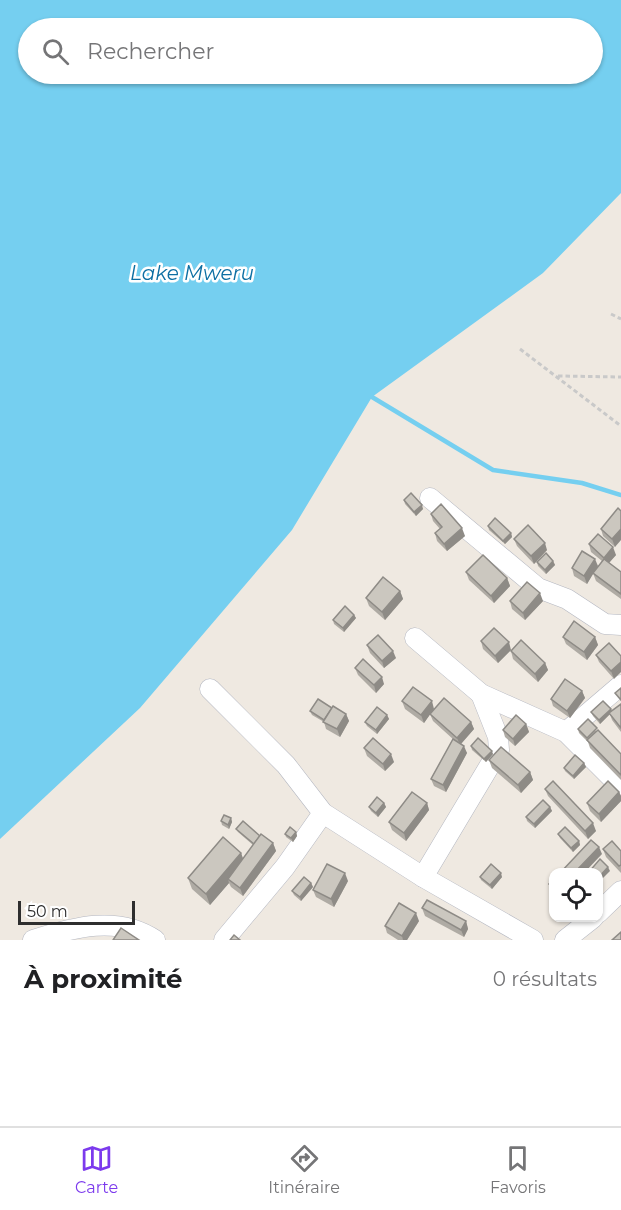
<!DOCTYPE html>
<html lang="fr">
<meta charset="utf-8">
<style>
:root{--surface:#fff;--page:#f6f6f6;--text:#202124;--muted:#757577;--line:#e0e0e0;--accent:#7c3aed}
body{margin:0;font-family:Montserrat,sans-serif;background:var(--page);color:var(--text)}
.controls{position:absolute;right:18px;bottom:18px;display:grid;overflow:hidden;border-radius:12px;box-shadow:0 2px 4px #0004}
.controls button{width:54px;height:54px;display:grid;place-items:center;padding:0;border:0;border-bottom:2px solid var(--line);background:var(--surface);color:var(--text);font:30px sans-serif}
.scale{position:absolute;left:18px;bottom:15px;width:117px;box-sizing:border-box;padding-left:6px;border:3px solid #2e2e2e;border-top:0;font-size:16px;line-height:21px;white-space:nowrap;color:#2e2e2e;-webkit-text-stroke:4px #fff;paint-order:stroke}
.list{margin:0;padding:0;list-style:none}
h2{display:flex;justify-content:space-between;align-items:center;height:78px;margin:0;padding:0 24px;font-size:26px}
h2 small{font-size:20px;font-weight:400;color:var(--muted)}
.icon{flex:none;width:33px;height:33px;fill:none;stroke:currentColor;stroke-width:2;stroke-linecap:round;stroke-linejoin:round}
.map{position:relative;flex:none;width:621px;height:940px;overflow:hidden}
.search{position:absolute;background:var(--surface);box-shadow:0 2px 4px #0004;left:18px;right:18px;top:18px;height:66px;display:flex;align-items:center;gap:15px;box-sizing:border-box;padding:0 21px;border-radius:33px;color:var(--muted);font-size:22px}
.sheet{height:186px;background:var(--surface)}
nav{display:flex;justify-content:space-around;align-items:center;box-sizing:border-box;height:84px;border-top:2px solid var(--line);background:var(--surface);font-size:16px;color:var(--muted)}
nav a{display:grid;justify-items:center;gap:3px}
nav .on{color:var(--accent)}
.map>svg:first-child{display:block}
.water{fill:#75cff0;fill-rule:evenodd}
.lines{fill:none;stroke-linecap:round;stroke-linejoin:round}
.stream{stroke:#75cff0;stroke-width:4.5}
.minor-casing{stroke:#b4b7c1;stroke-width:21}
.path{stroke:#c9c9c9;stroke-width:3;stroke-dasharray:4.5 3;stroke-linecap:butt}
.minor{stroke:#fff;stroke-width:20}
.wall{fill:#afaba4}
.shaded-wall{fill:#8e8b86}
.building{fill:#cbc7bf;stroke:#8e8b86;stroke-width:1.5}
.labels{text-anchor:middle;dominant-baseline:central;stroke-width:5;stroke-linejoin:round;paint-order:stroke}
.water-label{font-size:20px;font-style:italic;fill:#0d6fa3;stroke:#fff}
</style>
<div class="map">
<svg width="621" height="940" viewBox="0 0 621 940">
<rect width="100%" height="100%" fill="#efe9e1"/>
<path class="water" d="M0,0H621V193L543,273L372,397L292,530L140,708L0,839ZM28,28H592V74H28Z"/>
<g class="lines">
<path class="stream" d="M372,397L493,470L582,483L621,495"/>
<g class="minor-casing">
<g id="minor">
<path d="M430,498L538,588L567,599L605,624L621,625"/>
<path d="M415,638L481,694L566,732L621,787"/>
<path d="M210,689L286,765L323,813L423,877L533,940"/>
<path d="M566,732L621,685"/>
<path d="M423,877L499,750L498,737L481,694"/>
<path d="M598,913L621,891"/>
<path d="M33,940C74,927 118,915 155,940"/>
<path d="M224,940L285,867L323,813"/>
<path d="M565,940L593,918"/>
</g>
</g>
<g class="path">
<path d="M611,314L621,319"/>
<path d="M520,349L621,426"/>
<path d="M558,376L621,377"/>
</g>
<use href="#minor" class="minor"/>
</g>
<g class="wall">
<path d="M404,500L423,509L416,516L405,504Z"/>
<path d="M621,511L615,547L603,536L601,529Z"/>
<path d="M431,514L465,536L447,551L437,541L435,533L440,529L433,521Z"/>
<path d="M488,526L511,533L512,537L505,544L489,530Z"/>
<path d="M514,539L547,550L534,564L517,546Z"/>
<path d="M589,544L616,555L609,563L621,572V599L596,581L593,573L587,584L574,576L572,568L598,566L595,571L602,561L591,552Z"/>
<path d="M553,561L555,565L546,574L538,566L537,562Z"/>
<path d="M466,572L507,578L510,586L494,603L469,580Z"/>
<path d="M400,591L403,599L385,620L369,606L366,598Z"/>
<path d="M510,601H543L525,620L512,609Z"/>
<path d="M354,615L356,618L344,632L334,624L333,620Z"/>
<path d="M563,637H595L598,645L587,660L566,644Z"/>
<path d="M481,641L511,650L498,663L483,649Z"/>
<path d="M609,643L614,679L599,662L596,655Z"/>
<path d="M367,645L396,658L384,668L370,653Z"/>
<path d="M511,651L545,663L548,670L538,682L513,659Z"/>
<path d="M355,668L384,684L376,693L358,675Z"/>
<path d="M582,691L585,698L570,718L553,706L551,699Z"/>
<path d="M402,701L434,709L471,722L474,729L461,744L467,753L446,792L434,786L431,779L454,740L433,721L430,714L424,723L405,709Z"/>
<path d="M621,704V732L612,720L610,714L600,724L593,716L591,712L611,709L612,711Z"/>
<path d="M332,708L346,714L349,721L340,737L326,729L324,722L312,715L310,711Z"/>
<path d="M387,715L389,719L377,734L367,726L365,722Z"/>
<path d="M526,724L529,732L515,746L505,737L503,730Z"/>
<path d="M578,729L598,731L621,754V780L590,748L588,742L579,733Z"/>
<path d="M471,746L493,754L486,762L472,750Z"/>
<path d="M364,748L394,762L385,771L367,756Z"/>
<path d="M489,760L530,772L533,780L521,793L492,768Z"/>
<path d="M584,763L586,767L574,779L565,771L564,768Z"/>
<path d="M545,789L596,831L588,839L548,796Z"/>
<path d="M619,792L621,796V801L601,822L590,811L587,803Z"/>
<path d="M384,803L386,807L378,817L371,811L369,807Z"/>
<path d="M427,803L429,810L406,841L392,830L389,822Z"/>
<path d="M550,807L552,811L535,828L527,821L526,817Z"/>
<path d="M231,818L232,822L229,829L222,825L221,821Z"/>
<path d="M236,829L260,836L273,843L276,851L243,896L231,887L229,883L210,905L192,889L188,878L241,853L243,859L253,845L238,832Z"/>
<path d="M296,832L297,836L293,842L286,837L285,834Z"/>
<path d="M558,834L579,841L580,845L573,852L560,838Z"/>
<path d="M603,849L621,851V873L606,857Z"/>
<path d="M480,877H502L492,889L481,880Z"/>
<path d="M554,879V894L552,892L549,884Z"/>
<path d="M348,881L334,907L316,897L313,890Z"/>
<path d="M311,883L313,887L301,901L294,895L292,891Z"/>
<path d="M422,908L466,921L468,929L464,937L425,916Z"/>
<path d="M419,921L407,940H398L387,933L385,926Z"/>
</g>
<g class="shaded-wall">
<path d="M422,505L423,509L416,516L414,512Z"/>
<path d="M462,528L465,536L447,551L444,544Z"/>
<path d="M621,529V540L615,547L612,539Z"/>
<path d="M511,533L512,537L505,544L503,541Z"/>
<path d="M545,543L547,550L534,564L531,556Z"/>
<path d="M613,547L616,555L607,565L604,558Z"/>
<path d="M595,559L598,566L587,584L584,576Z"/>
<path d="M553,561L555,565L546,574L545,570Z"/>
<path d="M507,578L510,586L494,603L491,596Z"/>
<path d="M400,591L403,599L385,620L382,612Z"/>
<path d="M540,593L543,601L525,620L523,613Z"/>
<path d="M354,615L356,618L344,632L343,628Z"/>
<path d="M595,637L598,645L587,660L584,652Z"/>
<path d="M509,642L511,650L498,663L495,656Z"/>
<path d="M393,651L396,658L384,668L382,661Z"/>
<path d="M621,662V672L614,679L611,671Z"/>
<path d="M545,663L548,670L538,682L535,674Z"/>
<path d="M382,677L384,684L376,693L374,685Z"/>
<path d="M582,691L585,698L570,718L567,711Z"/>
<path d="M432,701L434,709L424,723L421,715Z"/>
<path d="M611,709L612,712L600,724L599,720Z"/>
<path d="M346,714L349,721L340,737L337,729Z"/>
<path d="M387,715L389,719L377,734L376,730Z"/>
<path d="M471,722L474,729L460,745L457,738Z"/>
<path d="M526,724L529,732L515,746L513,739Z"/>
<path d="M464,746L467,753L446,792L443,785Z"/>
<path d="M492,751L493,754L486,762L484,759Z"/>
<path d="M391,754L394,762L385,771L383,764Z"/>
<path d="M584,763L586,767L574,779L573,776Z"/>
<path d="M530,772L533,780L521,793L518,785Z"/>
<path d="M619,792L621,796V801L601,822L599,814Z"/>
<path d="M384,803L386,807L378,817L376,813Z"/>
<path d="M427,803L429,810L406,841L404,833Z"/>
<path d="M550,807L552,811L535,828L534,824Z"/>
<path d="M231,818L232,822L229,829L228,825Z"/>
<path d="M593,823L596,831L588,839L585,831Z"/>
<path d="M296,832L297,836L293,842L291,838Z"/>
<path d="M579,841L580,845L573,852L571,848Z"/>
<path d="M273,843L276,851L243,896L240,888Z"/>
<path d="M599,847L602,854L584,873H574Z"/>
<path d="M241,853L245,864L228,879L229,883L210,905L206,894Z"/>
<path d="M608,867L610,871L598,883V878Z"/>
<path d="M345,873L348,881L334,907L331,899Z"/>
<path d="M501,873L502,877L492,889L490,885Z"/>
<path d="M311,883L313,887L301,901L300,897Z"/>
<path d="M416,913L419,921L407,940H403L402,936Z"/>
<path d="M466,921L468,929L464,937L461,930Z"/>
</g>
<g class="building">
<path d="M411,493L422,505L414,512L404,500Z"/>
<path d="M441,504L462,528L444,544L435,533L442,527L431,514Z"/>
<path d="M618,508L621,511V529L612,539L601,529Z"/>
<path d="M495,518L511,533L503,541L488,526Z"/>
<path d="M528,525L545,543L531,556L514,539Z"/>
<path d="M598,534L613,547L604,558L589,544Z"/>
<path d="M582,551L595,559L584,576L572,568Z"/>
<path d="M546,553L553,561L545,570L537,562Z"/>
<path d="M483,555L507,578L491,596L466,572Z"/>
<path d="M604,559L621,572V594L593,573Z"/>
<path d="M383,577L400,591L382,612L366,598Z"/>
<path d="M527,582L540,593L523,613L510,601Z"/>
<path d="M345,606L354,615L343,628L333,620Z"/>
<path d="M574,621L595,637L584,652L563,637Z"/>
<path d="M494,628L509,642L495,656L481,641Z"/>
<path d="M378,635L393,651L382,661L367,645Z"/>
<path d="M521,640L545,663L535,674L511,651Z"/>
<path d="M609,643L621,656V662L611,671L596,655Z"/>
<path d="M363,659L382,677L374,685L355,668Z"/>
<path d="M565,679L582,691L567,711L551,699Z"/>
<path d="M413,687L432,701L421,715L402,701Z"/>
<path d="M621,688V700L615,693Z"/>
<path d="M444,698L471,722L457,738L430,714Z"/>
<path d="M318,699L332,708L324,720L310,711Z"/>
<path d="M603,701L611,709L599,720L591,712Z"/>
<path d="M621,704V728L609,713Z"/>
<path d="M333,706L346,714L337,729L323,722Z"/>
<path d="M377,707L387,715L376,730L365,722Z"/>
<path d="M516,715L526,724L513,739L503,730Z"/>
<path d="M588,719L597,728L587,738L578,729Z"/>
<path d="M598,730L621,754V775L587,740Z"/>
<path d="M373,738L391,754L383,764L364,748Z"/>
<path d="M478,738L492,751L484,759L471,746Z"/>
<path d="M453,739L464,746L443,785L431,779Z"/>
<path d="M501,747L530,772L518,785L489,760Z"/>
<path d="M575,755L584,763L573,776L564,768Z"/>
<path d="M553,781L593,823L585,831L545,789Z"/>
<path d="M608,781L619,792L599,814L587,803Z"/>
<path d="M412,792L427,803L404,833L389,822Z"/>
<path d="M377,797L384,803L376,813L369,807Z"/>
<path d="M543,800L550,807L534,824L526,817Z"/>
<path d="M224,815L231,818L228,825L221,821Z"/>
<path d="M243,821L260,836L254,844L236,829Z"/>
<path d="M290,827L296,832L291,838L285,834Z"/>
<path d="M565,827L579,841L571,848L558,834Z"/>
<path d="M261,834L273,843L240,888L228,879Z"/>
<path d="M223,837L241,853L206,894L188,878Z"/>
<path d="M591,840L599,847L574,873H560Z"/>
<path d="M612,841L621,851V865L619,866L603,849Z"/>
<path d="M600,859L608,867L598,878V873H588Z"/>
<path d="M327,864L345,873L331,899L313,890Z"/>
<path d="M491,864L501,873L490,885L480,877Z"/>
<path d="M304,877L311,883L300,897L292,891Z"/>
<path d="M554,879V889L549,884Z"/>
<path d="M427,900L466,921L461,930L422,908Z"/>
<path d="M399,903L416,913L402,936L385,926Z"/>
<path d="M121,928L139,940H113Z"/>
<path d="M621,932V940H612Z"/>
<path d="M234,935L240,940H230Z"/>
</g>
<g class="labels">
<g class="water-label">
<text x="192" y="273">Lake Mweru</text>
</g>
</g>
</svg>
<div class="controls">
<button><svg class="icon" aria-label="locate" viewBox="0 0 24 24"><circle cx="12" cy="12" r="6"/><path d="M12 2v4M12 18v4M2 12h4M18 12h4"/></svg></button>
</div>
<div class="scale">50 m</div>
<div class="search"><svg class="icon" aria-label="search" viewBox="0 0 24 24"><circle cx="10" cy="10" r="6"/><path d="M15 15l6 6"/></svg>Rechercher</div>
</div>
<section class="sheet">
<h2>À proximité<small>0 résultats</small></h2>
<ul class="list">
</ul>
</section>
<nav>
<a class="on"><svg class="icon" aria-label="map" viewBox="0 0 24 24"><path d="M3 6l6-2 6 2 6-2v14l-6 2-6-2-6 2zM9 4v14M15 6v14"/></svg>Carte</a>
<a><svg class="icon" aria-label="directions" viewBox="0 0 24 24"><path d="M12 3l9 9-9 9-9-9zM9 14v-3h6M13 9l2 2-2 2"/></svg>Itinéraire</a>
<a><svg class="icon" aria-label="saved" viewBox="0 0 24 24"><path d="M7 4h10v16l-5-4-5 4z"/></svg>Favoris</a>
</nav>
